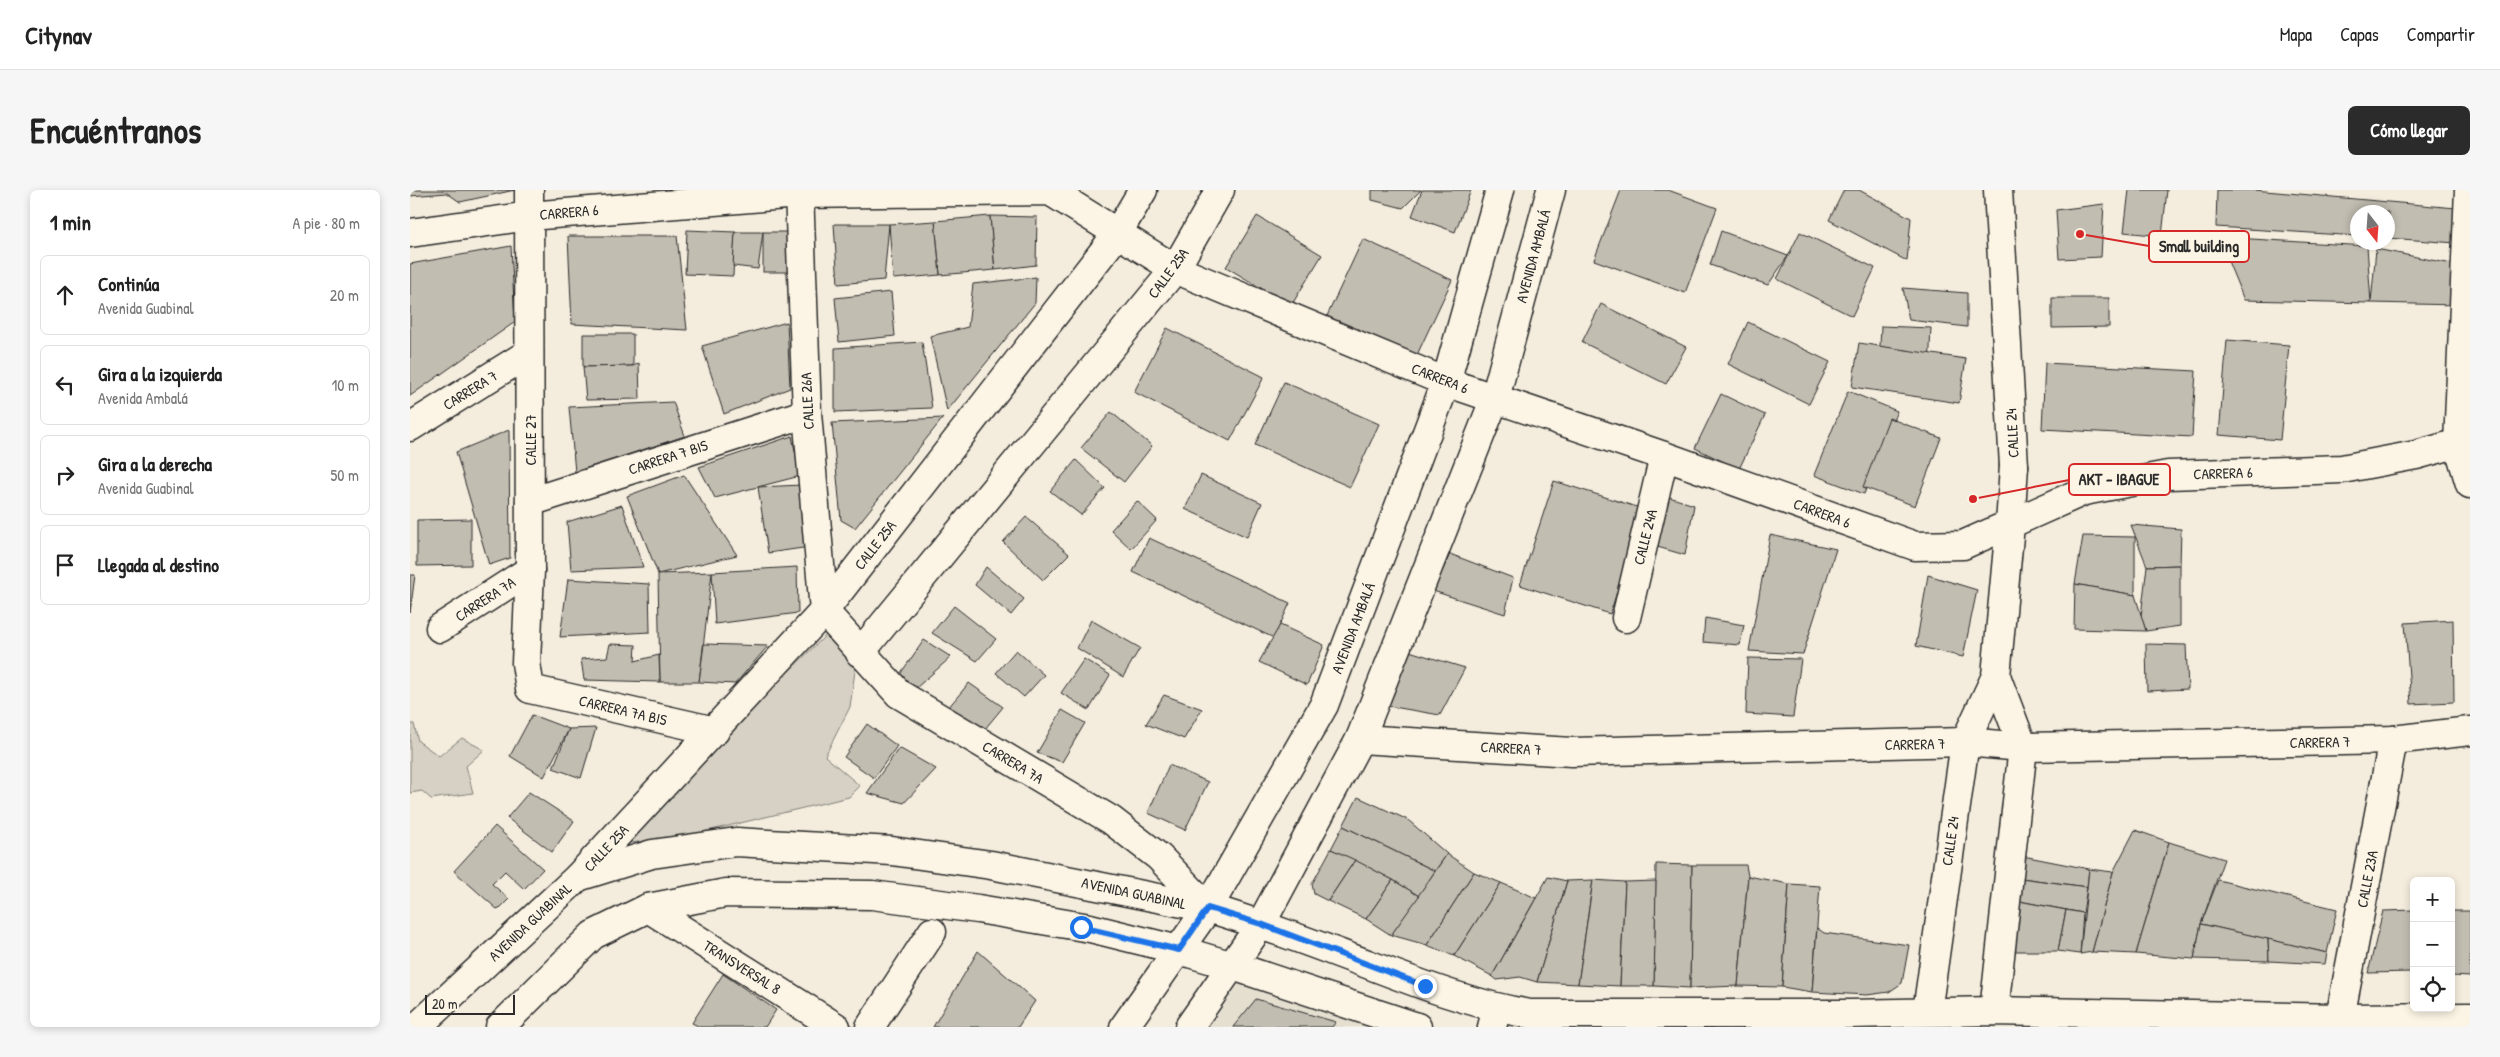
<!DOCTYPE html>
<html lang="es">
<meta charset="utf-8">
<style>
:root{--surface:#fff;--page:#f6f6f6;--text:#222;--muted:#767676;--line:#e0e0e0;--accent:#2b2b2b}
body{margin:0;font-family:"Patrick Hand",sans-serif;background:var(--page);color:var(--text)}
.controls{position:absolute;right:15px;bottom:15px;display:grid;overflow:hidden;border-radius:8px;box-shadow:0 2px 8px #0003}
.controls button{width:45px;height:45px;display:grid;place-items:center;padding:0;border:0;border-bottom:1px solid var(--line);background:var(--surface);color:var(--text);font:25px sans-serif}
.compass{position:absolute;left:1940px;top:15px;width:45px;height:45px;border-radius:50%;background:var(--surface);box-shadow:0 2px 8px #0003;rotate:163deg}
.scale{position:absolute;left:15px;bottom:12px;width:90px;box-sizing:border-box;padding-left:5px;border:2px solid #2b2b2b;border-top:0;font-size:14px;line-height:18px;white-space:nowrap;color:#2b2b2b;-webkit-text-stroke:4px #fcf5e5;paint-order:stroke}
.stop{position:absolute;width:15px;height:15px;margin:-11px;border:4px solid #1a73e8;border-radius:50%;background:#fff}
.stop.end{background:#1a73e8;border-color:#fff;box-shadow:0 1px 5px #0008}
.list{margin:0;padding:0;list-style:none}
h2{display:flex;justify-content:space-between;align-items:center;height:65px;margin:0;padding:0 20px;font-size:21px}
h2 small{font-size:16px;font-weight:400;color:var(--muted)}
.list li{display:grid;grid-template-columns:32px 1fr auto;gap:15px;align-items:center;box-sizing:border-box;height:80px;margin:0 10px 10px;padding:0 10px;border:1px solid var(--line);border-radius:8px}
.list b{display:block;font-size:19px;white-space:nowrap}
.list p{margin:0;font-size:16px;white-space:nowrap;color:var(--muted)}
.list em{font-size:16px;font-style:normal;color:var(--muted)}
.icon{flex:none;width:28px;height:28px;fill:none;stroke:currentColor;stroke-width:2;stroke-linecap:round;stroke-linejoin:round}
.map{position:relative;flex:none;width:2060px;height:837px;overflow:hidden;border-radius:8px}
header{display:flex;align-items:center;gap:30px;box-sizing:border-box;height:70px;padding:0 25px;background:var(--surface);border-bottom:1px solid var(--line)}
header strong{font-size:24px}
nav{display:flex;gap:28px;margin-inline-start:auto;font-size:18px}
.intro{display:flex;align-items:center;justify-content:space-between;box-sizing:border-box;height:120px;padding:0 30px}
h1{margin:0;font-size:35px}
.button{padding:12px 22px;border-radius:8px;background:var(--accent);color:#fff;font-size:18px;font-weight:700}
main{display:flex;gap:30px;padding:0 30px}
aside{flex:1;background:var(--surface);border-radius:8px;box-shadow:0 2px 8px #0003}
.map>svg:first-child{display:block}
.built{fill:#e5dfd0}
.green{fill:#d6d1c4;stroke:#807e78}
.building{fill:#c2bdb1;stroke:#2b2b2b}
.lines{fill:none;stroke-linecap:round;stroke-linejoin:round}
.minor-casing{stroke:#2b2b2b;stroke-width:31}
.tertiary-casing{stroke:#2b2b2b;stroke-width:31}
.secondary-casing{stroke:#2b2b2b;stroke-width:31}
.primary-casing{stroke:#2b2b2b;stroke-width:31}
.minor{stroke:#fcf5e5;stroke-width:28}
.tertiary{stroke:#fcf5e5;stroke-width:28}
.secondary{stroke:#fcf5e5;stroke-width:28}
.primary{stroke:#fcf5e5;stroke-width:28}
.route{stroke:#1a73e8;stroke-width:6}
.labels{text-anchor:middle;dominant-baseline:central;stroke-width:5;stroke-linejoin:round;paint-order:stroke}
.street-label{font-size:15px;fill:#2b2b2b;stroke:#fcf5e5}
.leader{fill:none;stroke:#d62828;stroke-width:2}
.callout-dot{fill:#d62828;stroke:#fcf5e5;stroke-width:2}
.callout{fill:#fcf5e5;stroke:#d62828;stroke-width:2}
.callout-label{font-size:16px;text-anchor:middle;font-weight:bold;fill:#2b2b2b}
</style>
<header>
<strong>Citynav</strong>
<nav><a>Mapa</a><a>Capas</a><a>Compartir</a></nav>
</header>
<div class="intro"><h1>Encuéntranos</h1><a class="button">Cómo llegar</a></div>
<main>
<aside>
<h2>1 min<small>A pie · 80 m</small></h2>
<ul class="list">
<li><svg class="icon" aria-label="ahead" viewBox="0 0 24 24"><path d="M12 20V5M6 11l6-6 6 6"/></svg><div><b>Continúa</b><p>Avenida Guabinal</p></div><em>20 m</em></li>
<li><svg class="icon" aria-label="left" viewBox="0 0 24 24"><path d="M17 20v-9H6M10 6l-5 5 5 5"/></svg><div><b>Gira a la izquierda</b><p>Avenida Ambalá</p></div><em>10 m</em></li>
<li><svg class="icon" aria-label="right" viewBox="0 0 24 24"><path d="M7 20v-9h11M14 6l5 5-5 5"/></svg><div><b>Gira a la derecha</b><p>Avenida Guabinal</p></div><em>50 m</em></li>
<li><svg class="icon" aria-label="arrive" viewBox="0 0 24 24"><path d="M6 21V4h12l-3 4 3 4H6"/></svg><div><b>Llegada al destino</b></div></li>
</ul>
</aside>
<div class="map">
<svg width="2060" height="837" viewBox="0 0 2060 837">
<rect width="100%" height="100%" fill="#f4edde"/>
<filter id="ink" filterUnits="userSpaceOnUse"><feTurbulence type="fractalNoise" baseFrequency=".02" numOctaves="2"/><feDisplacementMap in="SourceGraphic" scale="10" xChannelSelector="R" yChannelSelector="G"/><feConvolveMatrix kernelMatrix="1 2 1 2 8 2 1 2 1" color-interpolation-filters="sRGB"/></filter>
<g filter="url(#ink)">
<path class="built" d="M852,794L971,837H795L828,795Z"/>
<g class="green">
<path d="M420,441L446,474L440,517L415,566L450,596L439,607L272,647L202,655Z"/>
<path d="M0,534H4L8,551L29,566L52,548L74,560L56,576L63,603L21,609L12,601L0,603Z"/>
</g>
<g class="building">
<path d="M0,0H105L50,12L37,3L0,6Z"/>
<path d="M962,0H1011L993,18L962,10Z"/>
<path d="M1012,0H1061L1045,42L1002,26Z"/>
<path d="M1211,0H1258L1307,18L1275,103L1184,70Z"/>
<path d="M1434,0H1449L1501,28L1497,71L1419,30Z"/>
<path d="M1719,0H1757L1752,46L1714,42Z"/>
<path d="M1807,0H1844L2046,18V53L1978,48V22H1948V46L1806,37Z"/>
<path d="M1694,14L1691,67L1649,69L1646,20Z"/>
<path d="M580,26L585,80L530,85L525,31Z"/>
<path d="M580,26L627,27L626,75L585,80Z"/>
<path d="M847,26L912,65L881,116L816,77Z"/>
<path d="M525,31L530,85L483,89L479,34Z"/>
<path d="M424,34H479L474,90L428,94Z"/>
<path d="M277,40L325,42L323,86L275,84Z"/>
<path d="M1311,41L1378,66L1358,95L1300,75Z"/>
<path d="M325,42H353L348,79L323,76Z"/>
<rect x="353" y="42" width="32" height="40"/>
<path d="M1390,42L1465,78L1442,126L1367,89Z"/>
<path d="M158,46H267L277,140L162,134Z"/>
<path d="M1808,47L1957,56L1961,113L1834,110Z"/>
<path d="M953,49L1042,90L1006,167L917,126Z"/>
<path d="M101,56L105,132L0,206V74Z"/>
<path d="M1966,59L2047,75L2048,115L1961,113Z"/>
<path d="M626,87L625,113L537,221L520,146L558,137L563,94Z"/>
<path d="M1493,98L1557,103V137L1499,130Z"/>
<path d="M481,102L485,146L429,152L425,108Z"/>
<path d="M1642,108H1699V137L1642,138Z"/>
<path d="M1191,114L1276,157L1256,194L1172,152Z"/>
<path d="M377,132L380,198L314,224L292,156Z"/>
<path d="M1338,132L1420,172L1399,214L1318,174Z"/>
<path d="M1471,136L1521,138L1519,178L1469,176Z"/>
<path d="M757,138L854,187L820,251L724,202Z"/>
<path d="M173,144H223V176L173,177Z"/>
<path d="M1817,150L1879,155L1870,250L1809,245Z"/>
<path d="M512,152L522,218L425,222V158Z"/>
<path d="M1449,153L1556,169L1549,213L1442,197Z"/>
<path d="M229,173L230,209L176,210L173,177L223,176Z"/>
<path d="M1635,173L1786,181L1782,247L1632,239Z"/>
<path d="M874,192L969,234L940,297L845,255Z"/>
<path d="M1438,201L1487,221L1454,304L1404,285Z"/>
<path d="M1311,204L1355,225L1329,279L1285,258Z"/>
<path d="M263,212L275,246L165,282L159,217Z"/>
<path d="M701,222L742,256L714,292L671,258Z"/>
<path d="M533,228L445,338L431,330L422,233Z"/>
<path d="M1479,228L1531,248L1505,316L1453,297Z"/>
<path d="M99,240L100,368L79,375L46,262Z"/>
<path d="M382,246L390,286L305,308L289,277Z"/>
<path d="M666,270L695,298L671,325L640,301Z"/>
<path d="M274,285L327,365L248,384L217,306Z"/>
<path d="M791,285L852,313L837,347L775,319Z"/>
<path d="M1144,291L1233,319L1200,424L1110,395Z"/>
<path d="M392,295L400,357L358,363L348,297Z"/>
<path d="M1256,306L1284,315L1275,365L1244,356Z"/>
<path d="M727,311L747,330L721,359L701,340Z"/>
<path d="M212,315L233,377L161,380L157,332Z"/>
<path d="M616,327L659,364L633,390L593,352Z"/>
<path d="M61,329V375L7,376V330Z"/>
<path d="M1721,335L1771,339L1770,375L1737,376Z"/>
<path d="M1360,345L1426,359L1393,464L1339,461Z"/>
<path d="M1673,346L1725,347V405L1665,394Z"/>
<path d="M739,348L880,413L864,448L723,382Z"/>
<path d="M1040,364L1103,388L1095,424L1023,401Z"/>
<path d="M1770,375V436L1736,441L1731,426L1737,376Z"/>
<path d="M387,377L388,423L305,434L302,382Z"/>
<path d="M576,377L614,409L601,425L565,395Z"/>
<path d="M302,382L289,492H250L248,384Z"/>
<path d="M0,385H5L0,423Z"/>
<path d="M1518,385L1567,400L1553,467L1506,456Z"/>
<path d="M158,389L239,394L240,442L150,447Z"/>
<path d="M1665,394L1725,405L1736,441L1664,439Z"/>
<path d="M544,416L586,449L567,471L522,443Z"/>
<path d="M1295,428L1334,435L1330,455L1293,452Z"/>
<path d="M681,430L730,458L713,487L667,458Z"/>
<path d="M2043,430L2044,512L2001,514L1995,433Z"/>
<path d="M870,435L914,455L897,495L849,472Z"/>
<path d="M514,450L541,467L506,498L488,487Z"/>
<path d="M200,454L226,455L225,471L249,465L250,492L174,490L171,469L197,467Z"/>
<path d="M294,454L358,456L325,494L289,492Z"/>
<path d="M1736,454L1776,455L1778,499L1737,501Z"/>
<path d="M606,460L634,485L614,507L586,483Z"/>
<path d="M996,460L1055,478L1030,525L972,515Z"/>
<path d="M1338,468L1391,469L1383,527L1336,524Z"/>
<path d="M674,469L700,485L679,520L651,503Z"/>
<path d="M559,493L593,517L574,540L537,519Z"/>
<path d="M754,505L792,519L774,549L736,534Z"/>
<path d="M652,520L675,533L652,572L627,563Z"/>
<path d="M122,525L159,539L134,587L100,566Z"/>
<path d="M457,534L487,556L464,588L434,567Z"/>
<path d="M186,538L171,588L143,578L159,539Z"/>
<path d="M489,558L526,579L494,613L457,603Z"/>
<path d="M759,575L798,592L775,640L738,623Z"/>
<path d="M119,602L164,631L142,662L97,628Z"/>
<path d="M948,607L998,630L1037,664L1025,681L933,636Z"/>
<path d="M85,636L133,679L114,699L95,681L82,694L99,709L88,720L44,681Z"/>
<path d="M933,636L1025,681L1009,706L983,690L921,659Z"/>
<path d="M1725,640L1759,652L1726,764L1682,762L1703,682Z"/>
<path d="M1759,652L1814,669L1791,734L1784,769L1726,764Z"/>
<path d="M921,659L945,670L918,711L904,704L902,694Z"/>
<path d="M1037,664L1064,682L1017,755L981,745Z"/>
<path d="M1613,666L1679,679L1677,697L1611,688Z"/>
<path d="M945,670L983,690L956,729L918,711Z"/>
<path d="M1246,674L1282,675L1280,798L1244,796Z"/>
<path d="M1282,675H1336L1338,686L1328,796L1280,798Z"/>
<path d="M1679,679L1703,682L1682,762L1670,764Z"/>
<path d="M1064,682L1091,693L1044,766L1017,755Z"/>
<path d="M1338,686L1379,694L1372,797L1328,796Z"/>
<path d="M1138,687L1157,691L1127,792L1110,787L1087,790L1082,786Z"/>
<path d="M1611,688L1677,697L1673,723L1609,711Z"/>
<path d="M983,690L1009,706L981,745L956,729Z"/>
<path d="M1183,690L1168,794L1127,792L1157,691Z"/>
<path d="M1183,690L1215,692L1210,796L1168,794Z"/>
<path d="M1808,690L1927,719L1917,763L1791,734Z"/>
<path d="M1246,691L1244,796H1210L1215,692Z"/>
<path d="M1091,693L1126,708L1082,786L1044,766Z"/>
<path d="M1379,694L1410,696L1402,802L1372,797Z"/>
<path d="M1609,711L1656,720L1648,761H1603Z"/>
<path d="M1656,720L1673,723L1670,764L1648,761Z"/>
<path d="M2004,720V770L2001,782L1958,783L1973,721Z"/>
<path d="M2041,721H2060V787L2042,786Z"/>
<path d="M1791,734L1858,749L1859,771L1784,769Z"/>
<path d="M1407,738L1414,743L1499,755L1492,793L1479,802L1457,805L1402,802Z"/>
<path d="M1858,749L1917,763L1915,774L1859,771Z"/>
<path d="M568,761L625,811L608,837H523Z"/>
<path d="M313,784L366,820L355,837H290L282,833Z"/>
<path d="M846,809L926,832L922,837H823Z"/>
</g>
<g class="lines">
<g class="minor-casing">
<g id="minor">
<path d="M119,0L120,380L116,473L120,499L305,541"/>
<path d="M389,0L397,223L414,421L489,504L701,630L749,667L798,718"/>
<path d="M1588,0L1604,276"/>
<path d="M2059,0L2048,254L2060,294"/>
<path d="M0,237L119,163"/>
<path d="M120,312L397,223"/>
<path d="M1216,428L1254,266"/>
<path d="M30,438L120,380"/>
<path d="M450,463L765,79L810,0"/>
<path d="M950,549L1162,562L1555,552L1613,557L1983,550L2060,541"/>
<path d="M168,687L414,421L707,44L733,0"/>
<path d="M238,718L426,837"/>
<path d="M1584,821L1613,557L1586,486"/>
<path d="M1517,822L1555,552L1586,486L1600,335"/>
<path d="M1930,828L1983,550"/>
<path d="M460,837L522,742"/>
<path d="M1082,837L1087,818"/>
</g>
</g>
<g class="tertiary-casing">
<g id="tertiary">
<path d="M0,43L119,26L389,4L640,1L765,79L1036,192L1254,266L1505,356L1553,355L1674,301L1758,285L1932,279L2006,265L2060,250"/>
<path d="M1600,335L1604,276"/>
</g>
</g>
<g class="secondary-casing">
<g id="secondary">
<path d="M851,734L950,549L1085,208L1141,0"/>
<path d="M7,837L168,687L242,664L326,652L482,661L581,675L798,718L914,515L1036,192L1090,0"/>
<path d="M90,837L183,745L238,718L316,703L462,705L568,719L680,738L769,760"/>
</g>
</g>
<g class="primary-casing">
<g id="primary">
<path d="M769,760L823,776L1007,837"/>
<path d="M714,837L798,718C853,734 906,755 960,775C1012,795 1065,815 1120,824H1440L1584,821L1930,828L2060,827"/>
<path d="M779,837L851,734"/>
</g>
</g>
<use href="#minor" class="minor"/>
<use href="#tertiary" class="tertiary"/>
<use href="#secondary" class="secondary"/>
<use href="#primary" class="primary"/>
</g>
</g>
<g class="lines" filter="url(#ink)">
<path class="route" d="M671,737L769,760L798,718L851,734L1015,796"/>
</g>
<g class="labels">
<g class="street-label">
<text transform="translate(159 22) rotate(-5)">CARRERA 6</text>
<text transform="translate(1123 66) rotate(-75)">AVENIDA AMBALÁ</text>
<text transform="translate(758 83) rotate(-54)">CALLE 25A</text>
<text transform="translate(1030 188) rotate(21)">CARRERA 6</text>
<text transform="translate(60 200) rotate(-32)">CARRERA 7</text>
<text transform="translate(397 211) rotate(-93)">CALLE 26A</text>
<text transform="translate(1602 243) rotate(-93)">CALLE 24</text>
<text transform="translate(120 250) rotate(-90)">CALLE 27</text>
<text transform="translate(258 267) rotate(-18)">CARRERA 7 BIS</text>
<text transform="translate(1813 283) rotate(-2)">CARRERA 6</text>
<text transform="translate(1412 323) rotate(20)">CARRERA 6</text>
<text transform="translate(1235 347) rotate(-76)">CALLE 24A</text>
<text transform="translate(465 355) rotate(-52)">CALLE 25A</text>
<text transform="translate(75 409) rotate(-33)">CARRERA 7A</text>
<text transform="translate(943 438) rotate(-69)">AVENIDA AMBALÁ</text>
<text transform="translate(213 520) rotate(13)">CARRERA 7A BIS</text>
<text transform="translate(1910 552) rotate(-1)">CARRERA 7</text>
<text transform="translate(1505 554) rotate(-1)">CARRERA 7</text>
<text transform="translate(1101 558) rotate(3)">CARRERA 7</text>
<text transform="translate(603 572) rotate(31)">CARRERA 7A</text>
<text transform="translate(1540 651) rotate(-82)">CALLE 24</text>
<text transform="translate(196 658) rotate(-47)">CALLE 25A</text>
<text transform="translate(1957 689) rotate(-79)">CALLE 23A</text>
<text transform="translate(724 703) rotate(12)">AVENIDA GUABINAL</text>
<text transform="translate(120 732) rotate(-43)">AVENIDA GUABINAL</text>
<text transform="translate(332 777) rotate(32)">TRANSVERSAL 8</text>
</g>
</g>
<path class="leader" d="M1670 44L1739 56M1563 309L1659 290"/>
<g class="callout-dot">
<circle cx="1670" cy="44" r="5"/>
<circle cx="1563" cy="309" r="5"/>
</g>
<g class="callout">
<rect x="1739" y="41" width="100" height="31" rx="5"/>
<rect x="1659" y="274" width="101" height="31" rx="5"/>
</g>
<g class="callout-label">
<text x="1789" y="62">Small building</text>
<text x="1709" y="295">AKT - IBAGUE</text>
</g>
</svg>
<div class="controls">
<button>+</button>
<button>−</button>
<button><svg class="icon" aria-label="locate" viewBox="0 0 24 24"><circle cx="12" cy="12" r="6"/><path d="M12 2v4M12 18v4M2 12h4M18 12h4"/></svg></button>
</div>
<svg class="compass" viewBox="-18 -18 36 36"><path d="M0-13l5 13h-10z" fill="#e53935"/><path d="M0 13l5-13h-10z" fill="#767676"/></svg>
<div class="scale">20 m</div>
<div class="stop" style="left:671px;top:737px"></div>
<div class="stop end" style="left:1015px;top:796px"></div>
</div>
</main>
